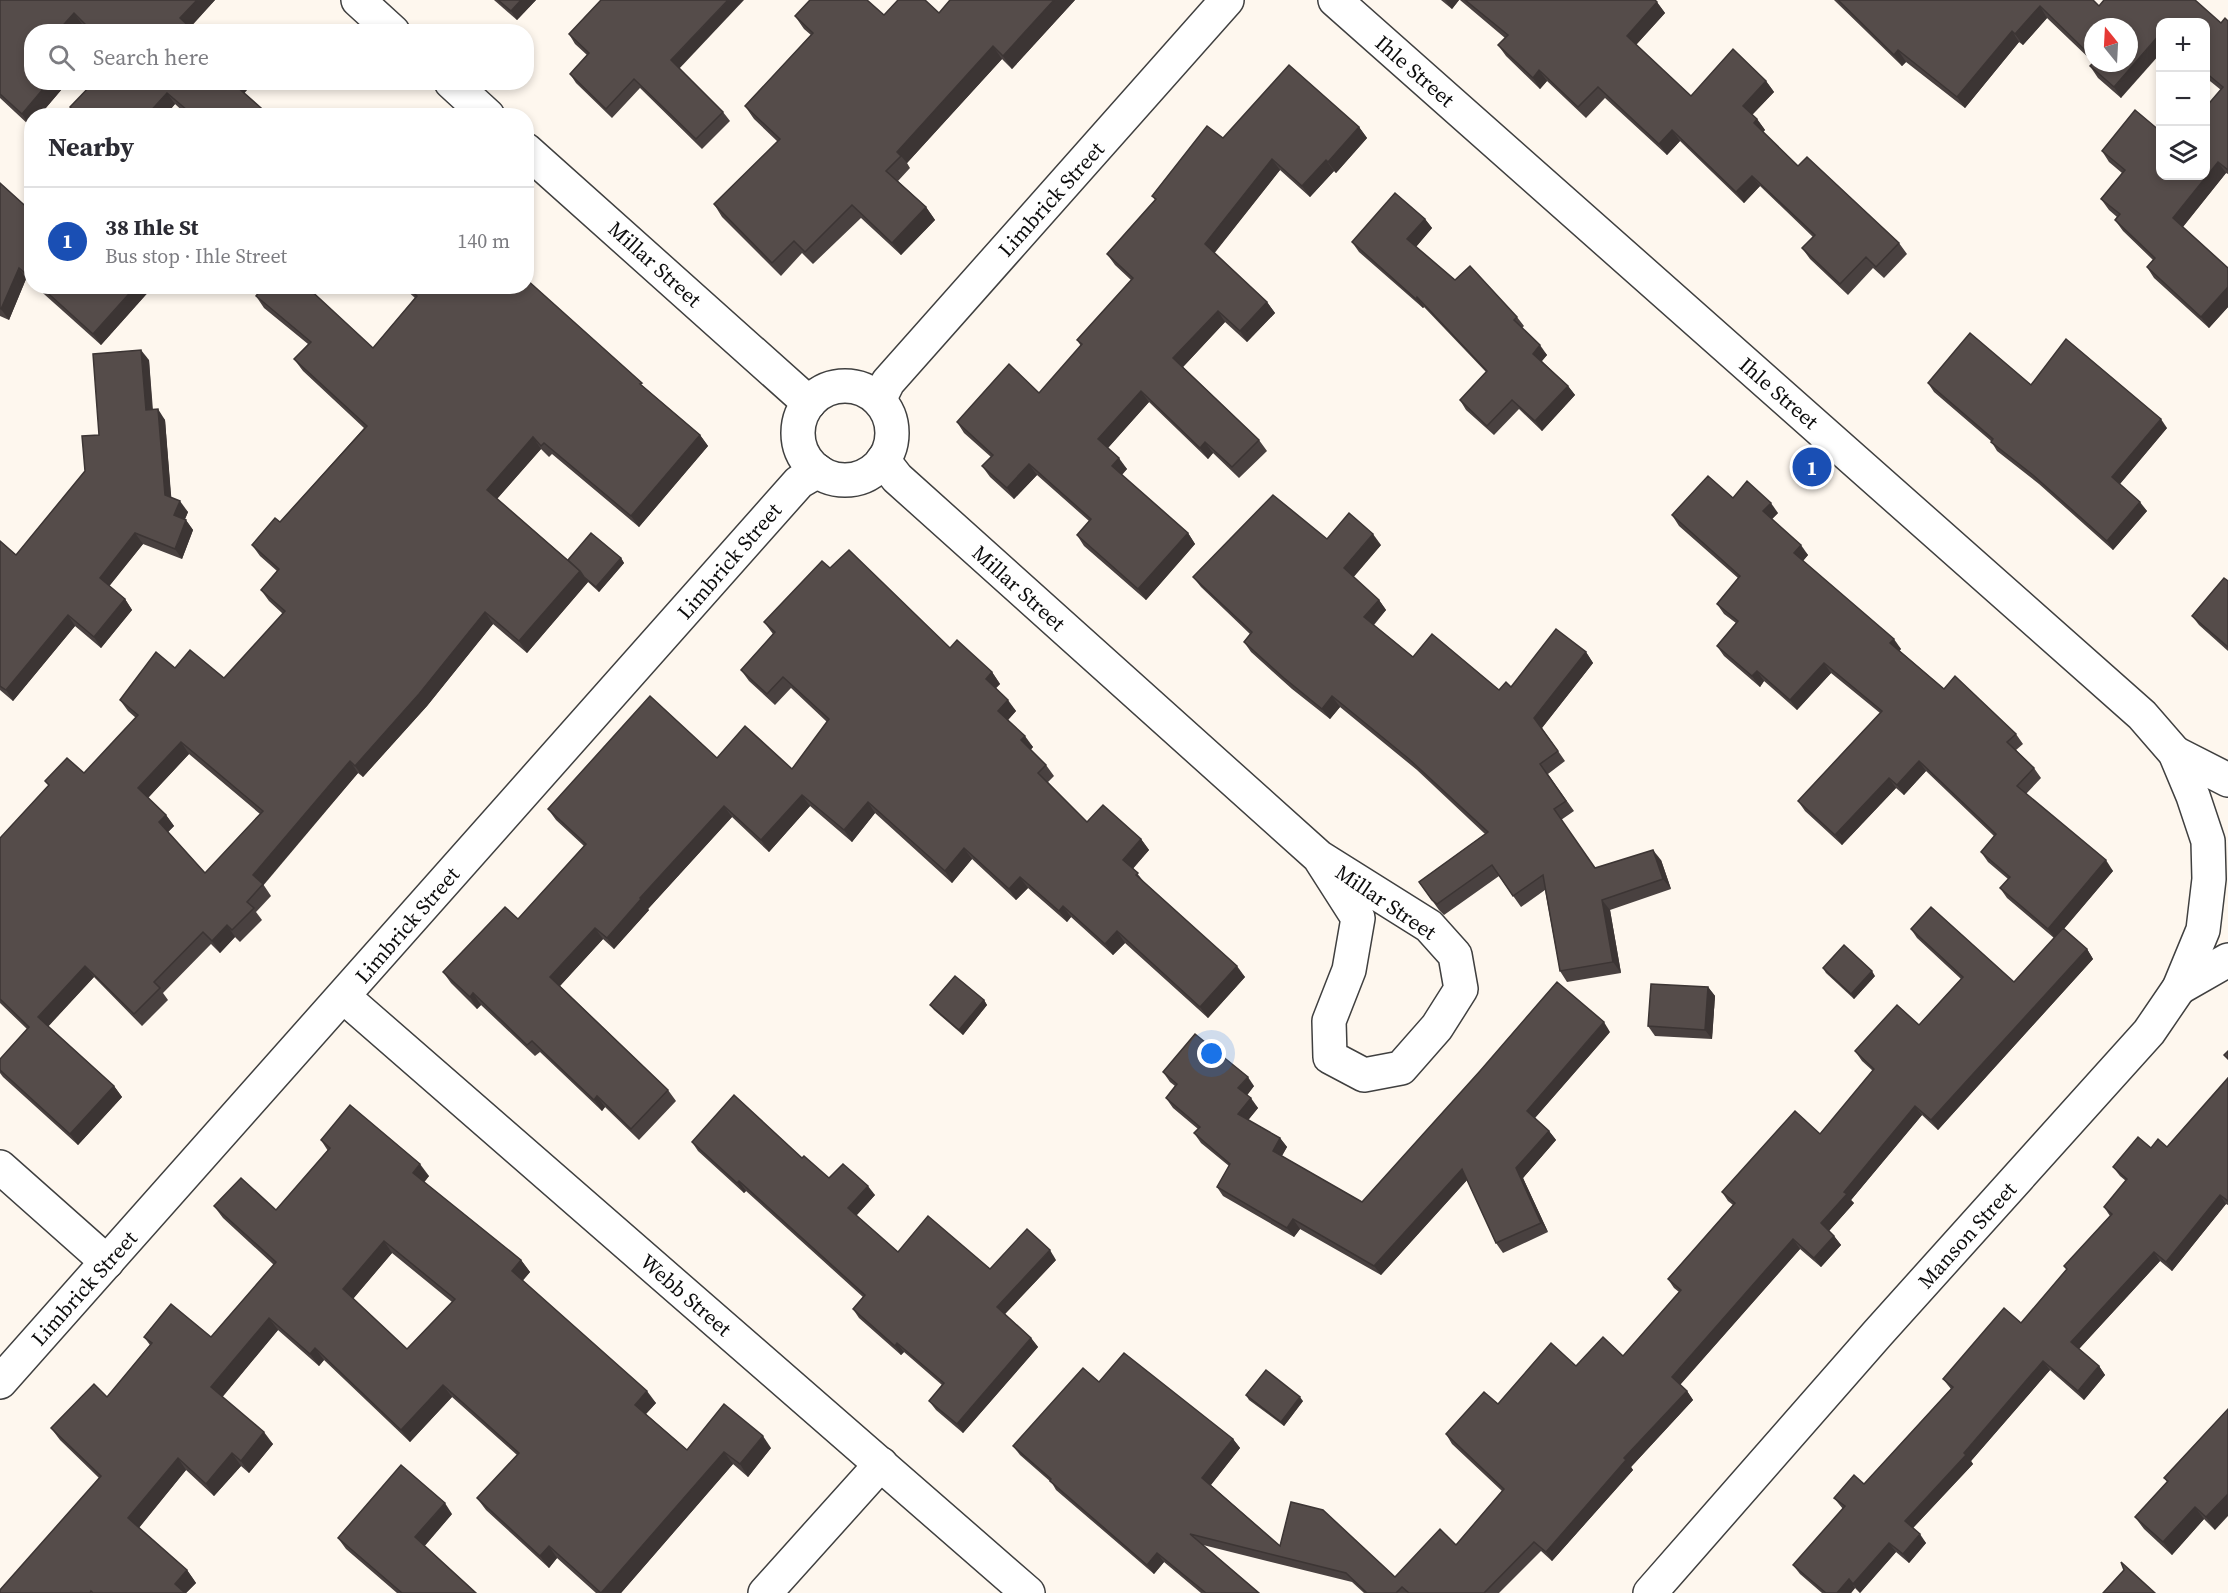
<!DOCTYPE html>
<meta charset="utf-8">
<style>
:root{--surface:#fff;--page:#f2f2f3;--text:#2b2b33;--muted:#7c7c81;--line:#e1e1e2;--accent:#0f766e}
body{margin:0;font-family:"Source Serif 4",serif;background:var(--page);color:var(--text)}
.controls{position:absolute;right:18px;top:18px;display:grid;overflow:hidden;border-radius:12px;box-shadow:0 3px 9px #0003}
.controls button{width:54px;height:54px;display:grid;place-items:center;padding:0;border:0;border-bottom:2px solid var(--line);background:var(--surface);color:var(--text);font:30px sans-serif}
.compass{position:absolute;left:2084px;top:18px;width:54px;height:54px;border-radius:50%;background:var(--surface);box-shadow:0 3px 9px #0003;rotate:342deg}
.you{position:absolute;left:1212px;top:1054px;width:21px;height:21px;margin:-15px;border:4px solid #fff;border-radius:50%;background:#1a73e8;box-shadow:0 0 0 9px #1a73e833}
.badge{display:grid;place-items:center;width:39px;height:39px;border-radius:50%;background:var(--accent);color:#fff;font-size:20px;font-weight:700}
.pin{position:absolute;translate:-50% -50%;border:3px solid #fff;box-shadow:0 2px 6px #0006}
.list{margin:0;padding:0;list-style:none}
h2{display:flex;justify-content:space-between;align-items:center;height:78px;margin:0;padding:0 24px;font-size:26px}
h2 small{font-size:20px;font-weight:400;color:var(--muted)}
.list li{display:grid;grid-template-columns:39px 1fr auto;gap:18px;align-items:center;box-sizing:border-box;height:108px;padding:0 24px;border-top:2px solid var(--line)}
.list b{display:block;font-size:22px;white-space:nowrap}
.list p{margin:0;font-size:20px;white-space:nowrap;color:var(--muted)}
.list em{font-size:20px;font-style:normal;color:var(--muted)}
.icon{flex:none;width:33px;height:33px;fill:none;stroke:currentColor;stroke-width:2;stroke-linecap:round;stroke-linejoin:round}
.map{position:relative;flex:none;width:2228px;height:1593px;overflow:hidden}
.search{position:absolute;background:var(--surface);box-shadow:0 3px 9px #0003;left:24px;top:24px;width:510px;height:66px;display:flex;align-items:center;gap:15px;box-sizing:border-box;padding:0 21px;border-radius:24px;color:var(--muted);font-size:22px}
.panel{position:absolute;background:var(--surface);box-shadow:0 3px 9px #0003;left:24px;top:108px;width:510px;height:186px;border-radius:24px}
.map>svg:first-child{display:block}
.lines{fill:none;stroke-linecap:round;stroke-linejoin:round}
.street-casing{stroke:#404040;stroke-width:36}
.street{stroke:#fff;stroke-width:33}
.wall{fill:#494140;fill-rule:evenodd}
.shaded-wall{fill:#3c3534}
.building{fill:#554c4a;stroke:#3c3534;stroke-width:1.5;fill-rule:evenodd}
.labels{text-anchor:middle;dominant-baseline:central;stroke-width:6;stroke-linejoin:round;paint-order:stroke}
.street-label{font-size:21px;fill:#0d0d0d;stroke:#fff}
</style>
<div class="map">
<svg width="2228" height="1593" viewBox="0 0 2228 1593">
<rect width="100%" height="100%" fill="#fef7ee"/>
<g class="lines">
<g class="street-casing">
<g id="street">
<path d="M358,0L393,32"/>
<path d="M1335,0L2142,715L2175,753L2193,796L2208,841L2209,879L2203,930L2179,988L2149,1032L1878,1333L1650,1593"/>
<path d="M451,82L488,116"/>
<path d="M526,150L809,403"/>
<circle cx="845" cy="433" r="47"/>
<path d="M879,400L888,382L1227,0"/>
<path d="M883,460L897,478L1319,857L1358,918L1349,970L1329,1021L1330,1057L1364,1075L1401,1068L1437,1027L1461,989L1455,955L1429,926L1319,857"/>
<path d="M2175,753L2228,780"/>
<path d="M2179,988L2228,960"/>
<path d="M344,997L1028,1593"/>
<path d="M0,1167L107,1262"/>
<path d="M0,1382L799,482L818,471"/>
<path d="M765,1593L881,1464"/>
</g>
</g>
<use href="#street" class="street"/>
</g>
<g class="wall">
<path d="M0,0H215L190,27L195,32H89L82,24L32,32V82L62,89L39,116H32L30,126L0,98Z"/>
<path d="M494,0H536L517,20Z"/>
<path d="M950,0H1075L1012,69L1002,59L907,163L910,168L898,181L926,207L935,220L901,255L861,218L813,264L802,253L781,276L722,217L714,204L778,142L754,119L745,106L811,35L804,29L795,16L884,15L939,13Z"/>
<path d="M1441,0H1459L1452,9Z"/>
<path d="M1460,0H1655L1665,13L1636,45L1691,96L1766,81L1774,92L1752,115L1757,119L1765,130L1763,132L1798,166L1899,243L1907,254L1884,278L1873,268L1848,295L1810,259L1802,248L1813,237L1760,186L1744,203L1680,141L1667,155L1605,98L1586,118L1547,81L1540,89L1506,56L1498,45L1505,38Z"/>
<path d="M1834,0H2093L2099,6L2221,23L2228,21V174L2226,173L2183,227L2228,268V307L2209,328L2154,278L2147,267L2153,260L2123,231L2115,220L2117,217L2109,210L2101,199L2122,173L2109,162L2102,151L2160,176L2221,90L2205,77V22H2160L2121,98L2098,78L2090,66L2129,63L2093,27V62L2047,18L2023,45L2019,42L1965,108L1906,62L1902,66Z"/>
<path d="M569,34L679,68L723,112L730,121L702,149L640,88L612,118L576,83L570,74L587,55L575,44Z"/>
<path d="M94,82H251L252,84L244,93L270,116H188L175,104L165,116H76L70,107Z"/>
<path d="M1359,127L1367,138L1336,173L1334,171L1310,197L1280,170L1214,253L1267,302L1275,313L1247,342L1225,322L1183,367L1259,440L1267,451L1239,478L1213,453L1208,459L1149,402L1108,448L1127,469L1122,475L1188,533L1195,544L1146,600L1084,546L1077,535L1089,521L1037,475L1014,499L990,477L982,466L991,457L964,433L957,422L1039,393L1081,346L1077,340L1131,280L1115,265L1107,254L1155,200L1152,196L1223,138Z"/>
<path d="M0,183L32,212V283L26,279L9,320L0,316Z"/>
<path d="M1425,219L1432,228L1416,247L1455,280L1517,317L1524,326L1522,328L1547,355L1542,361L1568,386L1575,395L1542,431L1519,409L1494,435L1466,410L1460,400L1486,372L1424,307L1423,308L1359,252L1352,242Z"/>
<path d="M35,286H149L151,289L101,345Z"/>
<path d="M402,286H526L700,435L708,446L639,527L552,454L549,457L541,449L497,499L568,560L621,558L624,563L599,592L588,582L527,653L493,624L427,706L363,777L358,773L263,884L271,896L256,912L262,920L240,942L235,937L220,953L211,944L163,993L168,1000L142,1026L94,977L48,1026L114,1086L122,1097L78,1145L3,1077L0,1073V1059L27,1029L0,1003V838L49,786L45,781L84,773L136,718L128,711L120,700L175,668L224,678L283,614L269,601L261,590L277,571L260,556L252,545L280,522L364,428L303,371L294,359L308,344L264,308L256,296L373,348L415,298ZM189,754L260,814L205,873L168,832L174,826L166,815L148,798Z"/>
<path d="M149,360L153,410L165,420L171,498L188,512L185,519L193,530L182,559L143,544L109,586L125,599L132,610L101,648L75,626L13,701L0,690V541L16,555L85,471L99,435Z"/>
<path d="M1928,383L2031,385L2167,428L2120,484L2147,511L2113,550L2039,484L1997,451L1991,441L1934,392Z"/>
<path d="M1733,498L1778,513L1772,519L1808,555L1803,561L1901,649L1899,650L1944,689L2016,734L2023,744L2016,750L2034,768L2041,778L2026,794L2113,871L2064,929L2087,949L2093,959L1938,1130L1922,1115L1851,1200L1854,1203L1829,1231L1834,1236L1841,1245L1821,1267L1800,1249L1680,1385L1687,1391L1693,1400L1631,1467L1633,1470L1552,1561L1541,1551L1499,1593H1364L1352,1582L1203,1545L1259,1593H1201L1164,1562L1154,1574L1056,1490L1052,1483L1020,1455L1013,1446L1099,1382L1233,1439L1240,1448L1211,1485L1280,1546L1395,1577L1456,1545L1502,1491L1452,1444L1446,1434L1498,1404L1576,1366L1623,1356L1679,1292L1674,1288L1668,1279L1733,1205L1728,1201L1722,1192L1820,1134L1873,1071L1862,1061L1855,1051L1919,1025L1961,979L1917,938L1911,929L2014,982L2054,938L2007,898L2000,888L2008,879L1988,862L1981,852L1994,836L1926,771L1904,795L1896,788L1842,845L1805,811L1798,801L1880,713L1831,673L1797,710L1764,681L1760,687L1724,656L1717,646L1736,623L1724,614L1717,604L1738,578L1679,526L1672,515Z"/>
<path d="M1381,545L1353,577L1379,600L1386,610L1374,625L1413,657L1499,690L1511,687L1586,652L1593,663L1542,728L1565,761L1548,774L1574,811L1561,820L1595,868L1661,860L1671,889L1610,910L1621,973L1567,982L1560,971L1545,890L1521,907L1499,876L1444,915L1439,910L1419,882L1485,834L1417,770L1340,707L1330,719L1292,689L1251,652L1244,642L1250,634L1201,587L1193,577Z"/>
<path d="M830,568L950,648L992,672L1000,684L996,688L1016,711L1008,720L1033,747L1030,750L1046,765L1054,776L1048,782L1087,822L1141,839L1149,850L1133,868L1144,882L1245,977L1208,1018L1125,943L1113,955L1071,917L1067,922L1028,888L1016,900L972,859L952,883L875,813L852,842L810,806L769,852L732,817L648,909L649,910L614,949L603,939L560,986L668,1090L676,1101L639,1140L605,1107L602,1111L540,1052L535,1056L481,1005L477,1009L451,983L443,972L518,919L584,846L556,820L548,809L717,758L792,769L827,722L791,688L775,705L749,681L741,670L773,634L764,622Z"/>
<path d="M2228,581V651L2199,625L2192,616Z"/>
<path d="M1823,968L1875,976L1854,999L1826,973Z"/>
<path d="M1708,987L1715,996L1712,1039L1655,1036L1648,1026Z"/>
<path d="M984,1000L987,1005L963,1035L934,1010L930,1005Z"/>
<path d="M1610,1032L1535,1118L1549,1131L1556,1140L1523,1178L1548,1232L1503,1253L1496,1243L1467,1180L1381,1275L1300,1229L1294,1237L1223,1196L1217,1187L1229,1166L1201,1143L1194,1133L1198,1129L1173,1108L1166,1098L1175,1086L1170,1082L1163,1072L1254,1086L1247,1095L1258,1108L1248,1120L1280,1138L1287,1147L1282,1156L1362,1202Z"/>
<path d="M2228,1078V1205L2226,1204L2172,1271L2160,1261L2079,1349L2099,1366L2105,1375L2084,1400L2050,1370L1971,1461L1973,1464L1913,1528L1926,1543L1909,1563L1896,1552L1860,1593L1855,1588L1851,1593H1822L1800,1574L1793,1565L1843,1509L1834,1498L1864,1484L1951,1389L1943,1379L2021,1323L2067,1270L2064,1266L2110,1216L2104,1207L2126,1181L2120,1176L2113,1167L2151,1148L2167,1147Z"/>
<path d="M321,1140L429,1176L424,1182L521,1260L530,1272L522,1281L656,1403L646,1414L687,1450L771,1448L748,1477L733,1464L621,1593H596L557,1558L549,1568L486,1510L477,1498L517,1455L452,1397L410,1442L324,1360L319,1366L278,1330L222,1397L273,1444L249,1473L241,1466L214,1496L186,1470L139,1528L187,1570L196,1583L186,1593H0L99,1478L60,1440L51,1428L107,1397L150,1345L144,1337H211L274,1265L223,1218L214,1206L276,1210L328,1151ZM392,1253L452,1302L407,1349L353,1299Z"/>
<path d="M692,1142L802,1158L829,1178L875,1195L856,1216L898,1252L990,1269L1056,1260L1005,1314L1031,1338L1038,1347L963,1433L936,1410L929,1401L942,1385L904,1352L901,1355L859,1318L853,1309L863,1297L746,1191L744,1193L698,1151Z"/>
<path d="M1246,1395L1303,1401L1284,1426L1249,1400Z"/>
<path d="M2228,1409L2215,1530L2204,1519L2172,1555L2144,1529L2135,1517L2167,1482L2164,1478Z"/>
<path d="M452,1514L424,1546L476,1593H397L346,1549L338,1538Z"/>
</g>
<g class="shaded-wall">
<path d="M197,0H215L188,30L180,18Z"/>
<path d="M521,0H536L517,20L511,11Z"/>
<path d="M728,0H744L678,70L671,60Z"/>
<path d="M1054,0H1075L1012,69L1003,56Z"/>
<path d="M1445,0H1459L1452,9Z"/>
<path d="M1657,2L1665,13L1634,47L1627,36Z"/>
<path d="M2040,6L2047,18L2023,45L2015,34Z"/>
<path d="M74,13L82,24L76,32H57Z"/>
<path d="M2012,31L2019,42L1965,108L1957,97Z"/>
<path d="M2160,34V54L2121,98L2114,87Z"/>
<path d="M993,46L1002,59L907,163L901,156L897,152Z"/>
<path d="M1898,50L1906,62L1902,66L1894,55Z"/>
<path d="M1539,70L1547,81L1540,89L1533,78Z"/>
<path d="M1766,81L1774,92L1750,117L1743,106Z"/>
<path d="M49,82H58L62,89L39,116H32V124L30,126L22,114Z"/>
<path d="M235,82H251L252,84L242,96L234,84Z"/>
<path d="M167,93L175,104L165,116H146Z"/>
<path d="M1757,119L1765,130L1761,134L1754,123Z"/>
<path d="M1359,127L1367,138L1336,173L1328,162Z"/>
<path d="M1672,130L1680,141L1667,155L1659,144Z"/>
<path d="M1272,159L1280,170L1213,255L1205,244Z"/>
<path d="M1326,160L1334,171L1310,197L1302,186Z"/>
<path d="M2218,162L2226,173L2181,229L2173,218Z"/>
<path d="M1752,176L1760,186L1744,203L1736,192Z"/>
<path d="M926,207L935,220L901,255L892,243Z"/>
<path d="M1425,219L1432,228L1414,249L1407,239Z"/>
<path d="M19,268L26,279L9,320L1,309Z"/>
<path d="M136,286H149L151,289L101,345L93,334Z"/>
<path d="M2228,287V307L2209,328L2201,317Z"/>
<path d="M1417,297L1424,307L1423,308L1416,299Z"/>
<path d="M1267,302L1275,313L1247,342L1240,331Z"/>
<path d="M1218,311L1225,322L1181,369L1173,358Z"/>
<path d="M1540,345L1547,355L1540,363L1533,354Z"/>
<path d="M141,350L149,360L153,421L146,410Z"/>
<path d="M1568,386L1575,395L1542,431L1535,421Z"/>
<path d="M1141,391L1149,402L1106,450L1098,439Z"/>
<path d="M158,409L165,420L172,506L165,495Z"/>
<path d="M2161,419L2167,428L2118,486L2112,477Z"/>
<path d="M700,435L708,446L639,527L631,516Z"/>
<path d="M533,437L541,449L495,501L487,490Z"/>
<path d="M1205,442L1213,453L1208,459L1200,448Z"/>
<path d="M1119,458L1127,469L1119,477L1112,466Z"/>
<path d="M1029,464L1037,475L1014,499L1007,488Z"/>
<path d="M180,501L188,512L182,526L174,515Z"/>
<path d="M2140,502L2147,511L2113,550L2107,541Z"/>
<path d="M1771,503L1778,513L1770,521L1763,511Z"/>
<path d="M186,520L193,530L182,559L175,549Z"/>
<path d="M135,533L143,544L107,589L100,578Z"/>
<path d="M1188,533L1195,544L1146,600L1138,589Z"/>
<path d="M1373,534L1381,545L1352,579L1344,568Z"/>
<path d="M1801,545L1808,555L1801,563L1794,553Z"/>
<path d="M621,558L624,563L599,592L596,587Z"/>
<path d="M580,571L588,582L527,653L519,641Z"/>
<path d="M125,599L132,610L101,648L94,637Z"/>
<path d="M1379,600L1386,610L1371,627L1364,617Z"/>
<path d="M485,612L493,624L427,706L363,777L355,766Z"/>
<path d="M68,615L75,626L13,701L6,690Z"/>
<path d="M1894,639L1901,649L1898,653L1890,643Z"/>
<path d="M1586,652L1593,663L1541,729L1534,718Z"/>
<path d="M1824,663L1831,673L1797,710L1790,700Z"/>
<path d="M1757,671L1764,681L1760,687L1752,676Z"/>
<path d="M992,672L1000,684L994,690L986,679Z"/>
<path d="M1332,696L1340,707L1330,719L1322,709Z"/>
<path d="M1008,700L1016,711L1006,722L998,711Z"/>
<path d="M1025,736L1033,747L1029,752L1021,740Z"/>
<path d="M181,742L189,754L146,800L138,788Z"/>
<path d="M350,761L358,773L262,887L253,875Z"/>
<path d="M1919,761L1926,771L1904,795L1897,785Z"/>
<path d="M1889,778L1896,788L1842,845L1835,835Z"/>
<path d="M802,795L810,806L769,852L761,840Z"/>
<path d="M868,802L875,813L852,842L844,830Z"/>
<path d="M724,806L732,817L648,909L649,910L614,949L607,938L640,898Z"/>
<path d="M166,815L174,826L167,833L159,822Z"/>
<path d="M1141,839L1149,850L1131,871L1123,860Z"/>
<path d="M964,848L972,859L952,883L945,871Z"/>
<path d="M1653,850L1661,860L1671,889L1663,879Z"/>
<path d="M2106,860L2113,871L2055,939L2048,929Z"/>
<path d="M1020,877L1028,888L1016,900L1009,889Z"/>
<path d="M1602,900L1610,910L1621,973L1613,962Z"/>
<path d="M1063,906L1071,917L1067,922L1059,911Z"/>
<path d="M227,925L235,937L220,953L212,941Z"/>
<path d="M595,928L603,939L558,988L550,977Z"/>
<path d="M1117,931L1125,943L1113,955L1105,944Z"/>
<path d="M2087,949L2093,959L1938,1130L1931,1120Z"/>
<path d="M85,966L94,977L46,1029L38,1017Z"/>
<path d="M1237,966L1245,977L1208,1018L1200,1007Z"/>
<path d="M1872,971L1875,976L1854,999L1851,994Z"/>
<path d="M1708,987L1715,996L1712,1039L1705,1030Z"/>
<path d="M473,993L481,1005L477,1009L470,997Z"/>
<path d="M984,1000L987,1005L963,1035L959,1030Z"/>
<path d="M1604,1022L1610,1032L1533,1120L1527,1111Z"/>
<path d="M1248,1077L1254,1086L1245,1098L1238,1088Z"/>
<path d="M114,1086L122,1097L78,1145L70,1134Z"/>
<path d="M597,1096L605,1107L602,1111L594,1100Z"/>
<path d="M1251,1098L1258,1108L1245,1124L1238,1114Z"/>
<path d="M1915,1106L1922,1115L1851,1200L1854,1203L1827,1233L1821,1223L1844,1192Z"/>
<path d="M1549,1131L1556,1140L1523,1178L1548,1232L1541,1223L1516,1168Z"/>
<path d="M1280,1138L1287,1147L1279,1160L1273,1151Z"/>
<path d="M420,1164L429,1176L422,1185L413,1173Z"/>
<path d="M1462,1169L1468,1179L1381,1275L1374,1266Z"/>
<path d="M739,1181L746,1191L744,1193L737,1183Z"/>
<path d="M868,1186L875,1195L854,1218L848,1208Z"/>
<path d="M2220,1195L2226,1204L2172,1271L2166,1262Z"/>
<path d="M1293,1219L1300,1229L1294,1237L1287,1228Z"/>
<path d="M1834,1236L1841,1245L1821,1267L1814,1258Z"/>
<path d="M1793,1239L1800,1249L1678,1387L1672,1377Z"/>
<path d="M384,1241L392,1253L351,1301L343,1289Z"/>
<path d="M1050,1250L1056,1260L1003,1316L997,1307Z"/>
<path d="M2154,1252L2160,1261L2077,1351L2071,1342Z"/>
<path d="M521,1260L530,1272L520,1284L512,1271Z"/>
<path d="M269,1318L278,1330L220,1400L211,1387Z"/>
<path d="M1031,1338L1038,1347L963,1433L957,1424Z"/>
<path d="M897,1343L904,1352L901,1355L895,1346Z"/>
<path d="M315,1348L324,1360L319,1366L310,1354Z"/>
<path d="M2043,1361L2050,1370L1971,1461L1973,1464L1911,1530L1905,1521Z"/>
<path d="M2099,1366L2105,1375L2084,1400L2078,1391Z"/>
<path d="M443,1385L452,1397L410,1442L401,1430Z"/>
<path d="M647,1391L656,1403L643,1417L635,1405Z"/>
<path d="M1687,1391L1693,1400L1631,1467L1633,1470L1552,1561L1546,1552L1624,1458Z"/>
<path d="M1300,1397L1303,1401L1284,1426L1281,1422Z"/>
<path d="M264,1432L273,1444L249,1473L241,1461Z"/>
<path d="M763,1436L771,1448L748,1477L740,1464Z"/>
<path d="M1233,1439L1240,1448L1209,1487L1202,1478Z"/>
<path d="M724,1452L733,1464L621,1593H601Z"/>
<path d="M232,1453L241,1466L214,1496L206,1484Z"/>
<path d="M178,1458L186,1470L136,1531L128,1518Z"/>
<path d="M2228,1494V1516L2215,1530L2206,1517Z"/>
<path d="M445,1503L452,1514L423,1548L415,1537Z"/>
<path d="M2195,1507L2204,1519L2172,1555L2163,1542Z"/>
<path d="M1920,1534L1926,1543L1909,1563L1903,1554Z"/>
<path d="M1889,1543L1896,1552L1860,1593L1853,1584Z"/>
<path d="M549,1546L557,1558L549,1568L540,1556Z"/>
<path d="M1157,1553L1164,1562L1154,1574L1147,1565Z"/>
<path d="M187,1570L196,1583L186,1593H181L175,1584Z"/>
<path d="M1849,1579L1855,1588L1851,1593H1837Z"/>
</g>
<g class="building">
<path d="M0,0H197L180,18L195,32H93L74,13L57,32H32V82H49L22,114L0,94Z"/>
<path d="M498,0H521L511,11Z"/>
<path d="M601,0H728L671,60L723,112L696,139L634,79L606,109L570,74L589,53L569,34Z"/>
<path d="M810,0H867L884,15L898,0H925L939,13L950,0H1054L1003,56L993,46L897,152L901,156L886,171L926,207L892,243L852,205L805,252L794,241L772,263L714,204L780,139L745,106L813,33L795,16Z"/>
<path d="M1465,0H1655L1657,2L1627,36L1691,96L1733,49L1766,81L1743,106L1757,119L1754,123L1798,166L1807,157L1899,243L1876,267L1866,257L1840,284L1802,248L1815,235L1752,176L1736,192L1672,130L1659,144L1598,87L1578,107L1539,70L1533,78L1498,45L1508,35Z"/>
<path d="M1838,0H2093L2099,6L2104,0H2195L2221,23L2225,18L2228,21V170L2218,162L2173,218L2228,268V287L2201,317L2147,267L2155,258L2115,220L2120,214L2101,199L2125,170L2102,151L2135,110L2160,131V176H2205V108L2223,87L2205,72V22H2160V34L2114,87L2090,66L2093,63H2129V27H2093V58L2040,6L2015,34L2012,31L1957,97L1898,50L1894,55Z"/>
<path d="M1289,65L1359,127L1328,162L1326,160L1302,186L1272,159L1205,244L1267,302L1240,331L1218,311L1173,358L1259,440L1232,467L1205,442L1200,448L1141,391L1098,439L1119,458L1112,466L1188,533L1138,589L1077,535L1091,519L1029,464L1007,488L982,466L993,455L957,422L1009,364L1039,393L1082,344L1077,340L1133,278L1107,254L1156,199L1152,196L1207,126L1223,138Z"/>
<path d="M94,82H235L234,84L270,116H194L167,93L146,116H79L70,107Z"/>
<path d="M0,183L32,212V279L19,268L1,309L0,308Z"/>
<path d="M1395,193L1425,219L1407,239L1455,280L1470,266L1517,317L1514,320L1540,345L1533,354L1568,386L1535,421L1512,400L1487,426L1460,400L1487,371L1417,297L1416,299L1352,242Z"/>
<path d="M526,279L642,383L640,384L700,435L631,516L544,443L541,446L533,437L487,490L580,571L519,641L485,612L419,694L355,766L350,761L253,875L263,884L247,902L254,908L232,930L227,925L212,941L203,932L154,982L160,988L134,1014L85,966L38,1017L114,1086L70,1134L0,1070V1059L29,1027L0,999V838L49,785L45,781L67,758L84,773L138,715L120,700L156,652L175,668L190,650L224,678L285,611L261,590L279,569L252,545L275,518L280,522L367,426L294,359L311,342L256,296L264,286H306L373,348L417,296L406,286H526ZM181,742L263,811L205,873L159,822L166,815L138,788Z"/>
<path d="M40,286H136L93,334Z"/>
<path d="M1970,333L2031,385L2066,339L2161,419L2112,477L2140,502L2107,541L2033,475L1991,442L1993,439L1928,383Z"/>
<path d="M141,350L146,410L158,409L165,495L180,501L174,515L186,520L175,549L135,533L100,578L125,599L94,637L68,615L6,690L0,686V541L16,555L85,471L82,436L99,435L93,354Z"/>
<path d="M1708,476L1733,498L1747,481L1771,503L1763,511L1801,545L1794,553L1894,639L1890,643L1944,689L1955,676L2016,734L2007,742L2034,768L2017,786L2106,860L2048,929L2000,888L2010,877L1981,852L1996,834L1919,761L1897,785L1889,778L1835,835L1798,801L1882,711L1824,663L1790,700L1757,671L1752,676L1717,646L1738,621L1717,604L1740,576L1672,515Z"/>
<path d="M1273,495L1327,539L1349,513L1373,534L1344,568L1379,600L1364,617L1413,657L1432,634L1499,690L1506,682L1511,687L1556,629L1586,652L1534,718L1558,751L1540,764L1566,801L1554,809L1595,868L1653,850L1663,879L1602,900L1613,962L1560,971L1543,875L1513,896L1492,865L1437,904L1432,900L1419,882L1488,832L1409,759L1332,696L1322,709L1284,678L1244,642L1252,632L1193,577Z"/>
<path d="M591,533L621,558L596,587L584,577L580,571L568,560Z"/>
<path d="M849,550L950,648L957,640L992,672L986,679L1008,700L998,711L1025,736L1021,740L1046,765L1038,773L1087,822L1103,805L1141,839L1123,860L1138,873L1136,875L1237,966L1200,1007L1117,931L1105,944L1063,906L1059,911L1020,877L1009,889L964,848L945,871L868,802L844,830L802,795L761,840L724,806L640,898L641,899L607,938L595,928L550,977L668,1090L631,1129L597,1096L594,1100L532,1041L527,1045L473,993L470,997L443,972L505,907L518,919L586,844L548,809L650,696L717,758L745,726L792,769L829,719L783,677L767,694L741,670L775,632L764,622L822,561L830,568Z"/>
<path d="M2224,578L2228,581V647L2192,616Z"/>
<path d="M1931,907L2014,982L2063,928L2087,949L1931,1120L1915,1106L1844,1192L1847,1194L1821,1223L1834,1236L1814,1258L1793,1239L1672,1377L1687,1391L1624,1458L1626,1460L1546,1552L1534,1542L1484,1593H1409L1402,1587L1396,1593H1367L1346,1573L1190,1534L1259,1593H1206L1157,1553L1147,1565L1050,1481L1051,1479L1013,1446L1083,1368L1099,1382L1124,1353L1233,1439L1202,1478L1280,1546L1291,1502L1323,1510L1395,1577L1440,1529L1456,1545L1504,1489L1446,1434L1484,1392L1498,1404L1551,1343L1576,1366L1603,1337L1623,1356L1681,1290L1668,1279L1735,1203L1722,1192L1795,1111L1820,1134L1874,1069L1855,1051L1897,1005L1919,1025L1963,977L1911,929Z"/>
<path d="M1844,945L1872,971L1851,994L1823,968Z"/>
<path d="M955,976L984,1000L959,1030L930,1005Z"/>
<path d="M1557,982L1604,1022L1527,1111L1549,1131L1516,1168L1541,1223L1496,1243L1462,1169L1374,1266L1293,1219L1287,1228L1217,1187L1230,1164L1194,1133L1200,1127L1166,1098L1177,1084L1163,1072L1195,1034L1248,1077L1238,1088L1251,1098L1238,1114L1280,1138L1273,1151L1362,1202L1480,1071Z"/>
<path d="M1651,984L1708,987L1705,1030L1648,1026Z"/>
<path d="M2228,1051V1059L2224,1055Z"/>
<path d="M2228,1078V1201L2220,1195L2166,1262L2154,1252L2071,1342L2099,1366L2078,1391L2043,1361L1964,1453L1966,1455L1905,1521L1920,1534L1903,1554L1889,1543L1853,1584L1849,1579L1837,1593H1826L1793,1565L1845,1506L1834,1498L1854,1475L1864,1484L1953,1387L1943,1379L2004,1308L2021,1323L2067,1269L2064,1266L2112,1214L2104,1207L2127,1179L2113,1167L2138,1137L2151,1148L2158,1139L2167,1147Z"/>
<path d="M734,1095L802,1158L804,1156L829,1178L843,1164L868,1186L848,1208L898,1252L928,1216L990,1269L1027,1229L1050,1250L997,1307L1031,1338L957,1424L929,1401L944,1383L897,1343L895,1346L853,1309L865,1295L739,1181L737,1183L692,1142Z"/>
<path d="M350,1105L420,1164L413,1173L521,1260L512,1271L647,1391L635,1405L687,1450L724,1404L763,1436L740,1464L724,1452L601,1593L549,1546L540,1556L477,1498L519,1453L443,1385L401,1430L315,1348L310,1354L269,1318L211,1387L264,1432L241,1461L232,1453L206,1484L178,1458L128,1518L187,1570L175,1584L185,1593H93L91,1591L90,1593H0V1590L101,1476L51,1428L94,1384L107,1397L152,1343L144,1337L171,1304L211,1337L276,1262L214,1206L241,1178L276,1210L330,1148L321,1140ZM384,1241L455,1299L407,1349L343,1289Z"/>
<path d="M1266,1370L1300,1397L1281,1422L1246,1395Z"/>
<path d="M2228,1409V1494L2206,1517L2195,1507L2163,1542L2135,1517L2168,1481L2164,1478Z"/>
<path d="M401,1465L445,1503L415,1537L476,1593H402L338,1538Z"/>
<path d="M2121,1562L2155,1593H2103L2124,1570Z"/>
</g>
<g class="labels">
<g class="street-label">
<text transform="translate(1415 71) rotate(41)">Ihle Street</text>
<text transform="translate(1051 199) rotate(-48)">Limbrick Street</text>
<text transform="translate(655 264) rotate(42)">Millar Street</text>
<text transform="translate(1779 393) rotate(41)">Ihle Street</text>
<text transform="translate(729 561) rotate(-49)">Limbrick Street</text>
<text transform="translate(1019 588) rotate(42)">Millar Street</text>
<text transform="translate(1386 902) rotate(34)">Millar Street</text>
<text transform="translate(407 925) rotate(-49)">Limbrick Street</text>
<text transform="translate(1967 1235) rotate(-48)">Manson Street</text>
<text transform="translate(84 1288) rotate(-48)">Limbrick Street</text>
<text transform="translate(686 1295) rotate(41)">Webb Street</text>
</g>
</g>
</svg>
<div class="controls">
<button>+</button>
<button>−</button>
<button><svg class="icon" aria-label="layers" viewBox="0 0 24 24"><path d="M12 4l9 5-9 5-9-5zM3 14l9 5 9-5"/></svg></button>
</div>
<svg class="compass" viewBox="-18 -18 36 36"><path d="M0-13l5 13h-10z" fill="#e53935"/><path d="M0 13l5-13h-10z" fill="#7c7c81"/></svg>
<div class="you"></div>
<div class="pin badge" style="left:1812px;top:467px;background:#1a4fb4">1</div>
<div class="search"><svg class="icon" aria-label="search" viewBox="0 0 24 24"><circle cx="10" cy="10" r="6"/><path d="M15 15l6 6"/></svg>Search here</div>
<section class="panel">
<h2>Nearby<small></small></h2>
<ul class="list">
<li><span class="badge" style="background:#1a4fb4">1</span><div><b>38 Ihle St</b><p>Bus stop · Ihle Street</p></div><em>140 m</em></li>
</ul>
</section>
</div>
